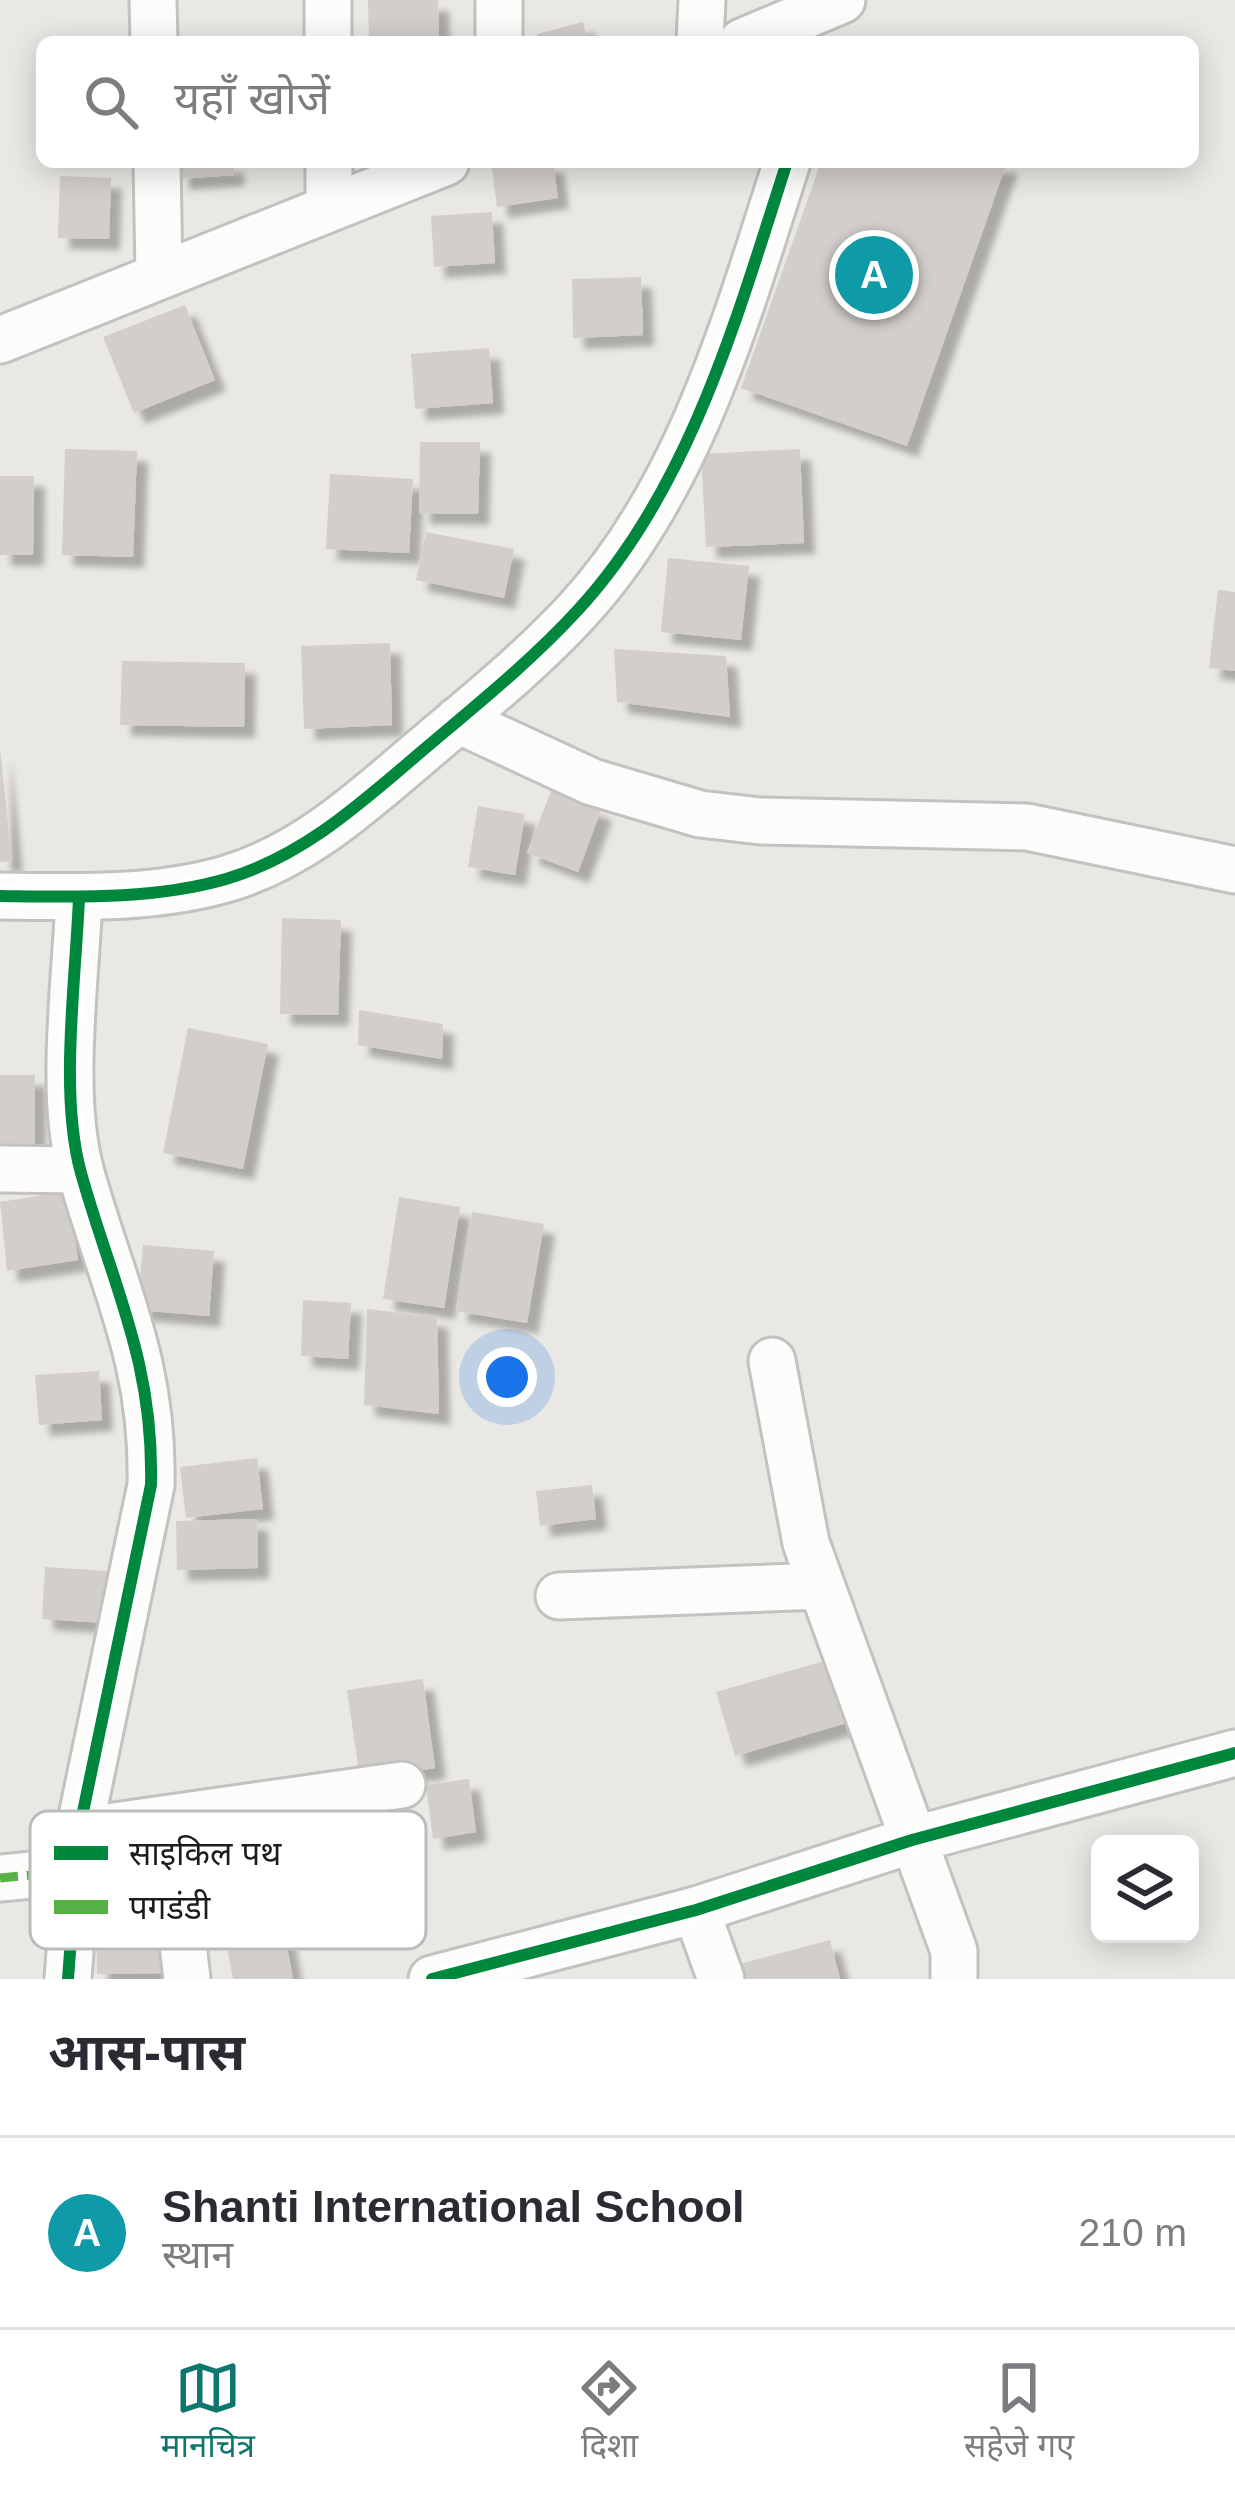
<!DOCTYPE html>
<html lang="hi">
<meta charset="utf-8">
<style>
:root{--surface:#fff;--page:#f7f7f7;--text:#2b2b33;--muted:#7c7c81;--line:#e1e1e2;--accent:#0f766e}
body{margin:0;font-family:Arial,"Noto Sans Devanagari",sans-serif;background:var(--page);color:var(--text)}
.controls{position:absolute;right:36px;bottom:36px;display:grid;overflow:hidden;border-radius:18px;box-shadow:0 6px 30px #0003}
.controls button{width:108px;height:108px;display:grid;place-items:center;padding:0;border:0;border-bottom:3px solid var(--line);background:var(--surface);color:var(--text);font:60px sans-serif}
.you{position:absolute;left:507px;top:1377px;width:42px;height:42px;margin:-30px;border:9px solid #fff;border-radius:50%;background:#1a73e8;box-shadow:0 0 0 18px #1a73e833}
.badge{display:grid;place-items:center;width:78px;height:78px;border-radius:50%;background:var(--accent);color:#fff;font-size:39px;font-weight:700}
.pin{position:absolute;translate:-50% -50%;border:6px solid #fff;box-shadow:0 3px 12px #0006}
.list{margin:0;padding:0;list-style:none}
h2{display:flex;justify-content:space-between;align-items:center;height:156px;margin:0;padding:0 48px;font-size:51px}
h2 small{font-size:39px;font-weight:400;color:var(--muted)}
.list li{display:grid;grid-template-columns:78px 1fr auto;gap:36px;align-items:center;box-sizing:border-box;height:192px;padding:0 48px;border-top:3px solid var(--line)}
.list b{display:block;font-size:45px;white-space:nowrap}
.list p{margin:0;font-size:39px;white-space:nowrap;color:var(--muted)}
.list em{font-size:39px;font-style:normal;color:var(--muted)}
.icon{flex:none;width:66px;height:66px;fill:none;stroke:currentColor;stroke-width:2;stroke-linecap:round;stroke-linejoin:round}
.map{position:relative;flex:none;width:1235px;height:1979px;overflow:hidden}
.search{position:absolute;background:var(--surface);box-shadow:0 6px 30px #0003;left:36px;right:36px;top:36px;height:132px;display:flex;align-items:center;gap:30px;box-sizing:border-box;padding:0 42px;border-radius:18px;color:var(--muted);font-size:45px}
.sheet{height:348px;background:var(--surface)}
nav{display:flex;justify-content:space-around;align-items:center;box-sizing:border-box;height:168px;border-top:3px solid var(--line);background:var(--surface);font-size:33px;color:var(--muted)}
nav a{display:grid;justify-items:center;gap:6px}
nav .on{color:var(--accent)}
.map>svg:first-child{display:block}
.building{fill:#d1cecb;filter:url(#shadow)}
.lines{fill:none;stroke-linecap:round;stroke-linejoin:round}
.minor-casing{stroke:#c3c2c0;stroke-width:51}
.minor{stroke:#fcfcfb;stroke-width:45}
.quiet{stroke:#55b145;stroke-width:9;stroke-dasharray:18 9;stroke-linecap:butt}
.cycleway-casing{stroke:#fff;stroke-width:20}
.cycleway{stroke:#00873e;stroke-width:12}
.key{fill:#fff;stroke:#bbb;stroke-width:3}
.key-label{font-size:33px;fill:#1c1c1c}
</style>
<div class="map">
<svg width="1235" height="1979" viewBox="0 0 1235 1979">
<defs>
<filter id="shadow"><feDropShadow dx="11" dy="11" stdDeviation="3" flood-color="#0004"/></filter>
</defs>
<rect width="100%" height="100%" fill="#eae8e4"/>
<g class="building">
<path d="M368,0H438L439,42H369Z"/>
<path d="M583,22L588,42H539L537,34Z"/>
<path d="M178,162H233L234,175L178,179Z"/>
<path d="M491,162H553L558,198L497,207Z"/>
<path d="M821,162H1007L907,446L741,388Z"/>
<path d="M60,176L111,178L109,239L58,238Z"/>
<path d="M492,212L495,263L434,267L431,216Z"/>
<path d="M641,277L643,335L573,338L572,279Z"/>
<path d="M185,305L215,380L134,413L103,337Z"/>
<path d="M489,348L493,403L415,409L411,354Z"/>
<path d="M420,442H480L478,514L419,513Z"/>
<path d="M65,449L137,451L133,557L62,555Z"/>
<path d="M800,449L804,543L706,547L701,454Z"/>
<path d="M330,474L413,479L409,553L326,549Z"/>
<path d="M0,476H34L33,555H0Z"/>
<path d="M426,532L514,549L504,598L416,580Z"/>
<path d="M668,558L749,566L741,640L661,632Z"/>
<path d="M1218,590L1235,592V671L1209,668Z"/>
<path d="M390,643L392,725L304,729L301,646Z"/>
<path d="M614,649L726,656L730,717L617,702Z"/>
<path d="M122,661L245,663L244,727L120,725Z"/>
<path d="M0,748L12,861L0,862Z"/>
<path d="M551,791L601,810L578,872L527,853Z"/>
<path d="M478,806L525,814L515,875L468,867Z"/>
<path d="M282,918L341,920L338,1015L280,1014Z"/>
<path d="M359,1010L443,1024L442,1059L358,1045Z"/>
<path d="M188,1028L268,1044L243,1169L163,1153Z"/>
<path d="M0,1075H35V1147L0,1148Z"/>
<path d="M68,1191L78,1260L7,1271L0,1202Z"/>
<path d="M399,1197L460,1207L444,1308L383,1299Z"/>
<path d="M472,1212L544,1224L527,1323L456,1311Z"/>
<path d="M143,1245L214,1251L209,1316L137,1310Z"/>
<path d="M303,1300L351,1303L348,1359L301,1356Z"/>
<path d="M367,1309L437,1317L439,1414L364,1405Z"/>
<path d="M99,1371L102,1420L39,1425L35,1375Z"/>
<path d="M257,1458L263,1509L186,1518L180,1467Z"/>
<path d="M592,1485L596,1519L540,1526L536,1491Z"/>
<path d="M257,1519L258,1568L177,1570L176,1521Z"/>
<path d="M45,1567L108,1571L105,1623L42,1619Z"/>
<path d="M828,1660L846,1723L735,1756L716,1692Z"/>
<path d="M423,1679L435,1768L360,1779L347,1690Z"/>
<path d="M469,1779L476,1832L433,1839L426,1785Z"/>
<path d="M163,1913L164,1973L97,1974L96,1914Z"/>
<path d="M284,1931L293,1979H233L226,1942Z"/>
<path d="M830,1940L840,1979H744L740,1964Z"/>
</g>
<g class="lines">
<g class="minor-casing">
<g id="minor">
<path d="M153,0L154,42"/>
<path d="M328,0V42"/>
<path d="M499,0V42"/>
<path d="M700,42L702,0"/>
<path d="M742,42L842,0"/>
<path d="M157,162L159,275"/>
<path d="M329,162V206"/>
<path d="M0,340L446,162"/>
<path d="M458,720L592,782L700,814L760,821L1027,827L1235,870"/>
<path d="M0,896C75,897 153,900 226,879C304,856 362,802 422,751C475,706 530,662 577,611C690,489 737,317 787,162"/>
<path d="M0,1169L80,1170"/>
<path d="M772,1361L806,1543L954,1951V1979"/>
<path d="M559,1596L821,1586"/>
<path d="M169,1822L187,1979"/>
<path d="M79,1831L402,1785"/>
<path d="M0,1878L73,1871"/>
<path d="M696,1910L721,1979"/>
<path d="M68,1979L79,1831L151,1485C154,1361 113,1287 81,1173C59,1094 76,979 79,897"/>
<path d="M432,1979L696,1910L912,1840L1235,1753"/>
</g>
</g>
<use href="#minor" class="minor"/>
<path class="quiet" d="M0,1878L73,1871"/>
<g class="cycleway-casing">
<g id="cycleway">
<path d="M0,896C75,897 153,900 226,879C304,856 362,802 422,751C475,706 530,662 577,611C690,489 737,317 787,162"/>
<path d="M68,1979L79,1831L151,1485C154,1361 113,1287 81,1173C59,1094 76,979 79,897"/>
<path d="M432,1979L696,1910L912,1840L1235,1753"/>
</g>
</g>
<use href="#cycleway" class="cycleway"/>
</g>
<rect x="30" y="1811" width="396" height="138" rx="18" class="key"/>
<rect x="54" y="1846" width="54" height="14" fill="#00873e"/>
<rect x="54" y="1900" width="54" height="14" fill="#55b145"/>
<g class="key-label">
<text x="129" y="1865">साइकिल पथ</text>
<text x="129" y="1919">पगडंडी</text>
</g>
</svg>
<div class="controls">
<button><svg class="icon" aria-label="layers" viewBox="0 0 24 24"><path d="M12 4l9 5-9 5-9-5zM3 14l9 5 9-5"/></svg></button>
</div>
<div class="you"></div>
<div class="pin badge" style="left:874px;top:275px;background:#0f9aa8">A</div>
<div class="search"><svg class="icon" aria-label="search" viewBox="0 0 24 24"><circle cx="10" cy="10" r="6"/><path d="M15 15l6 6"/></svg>यहाँ खोजें</div>
</div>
<section class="sheet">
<h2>आस-पास<small></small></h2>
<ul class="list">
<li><span class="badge" style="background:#0f9aa8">A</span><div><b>Shanti International School</b><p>स्थान</p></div><em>210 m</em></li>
</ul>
</section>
<nav>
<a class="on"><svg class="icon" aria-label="map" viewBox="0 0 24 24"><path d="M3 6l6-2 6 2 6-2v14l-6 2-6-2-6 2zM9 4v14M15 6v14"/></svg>मानचित्र</a>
<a><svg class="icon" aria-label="directions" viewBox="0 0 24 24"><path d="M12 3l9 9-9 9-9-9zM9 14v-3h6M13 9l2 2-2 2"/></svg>दिशा</a>
<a><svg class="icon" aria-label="saved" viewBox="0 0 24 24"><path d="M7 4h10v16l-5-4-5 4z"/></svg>सहेजे गए</a>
</nav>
